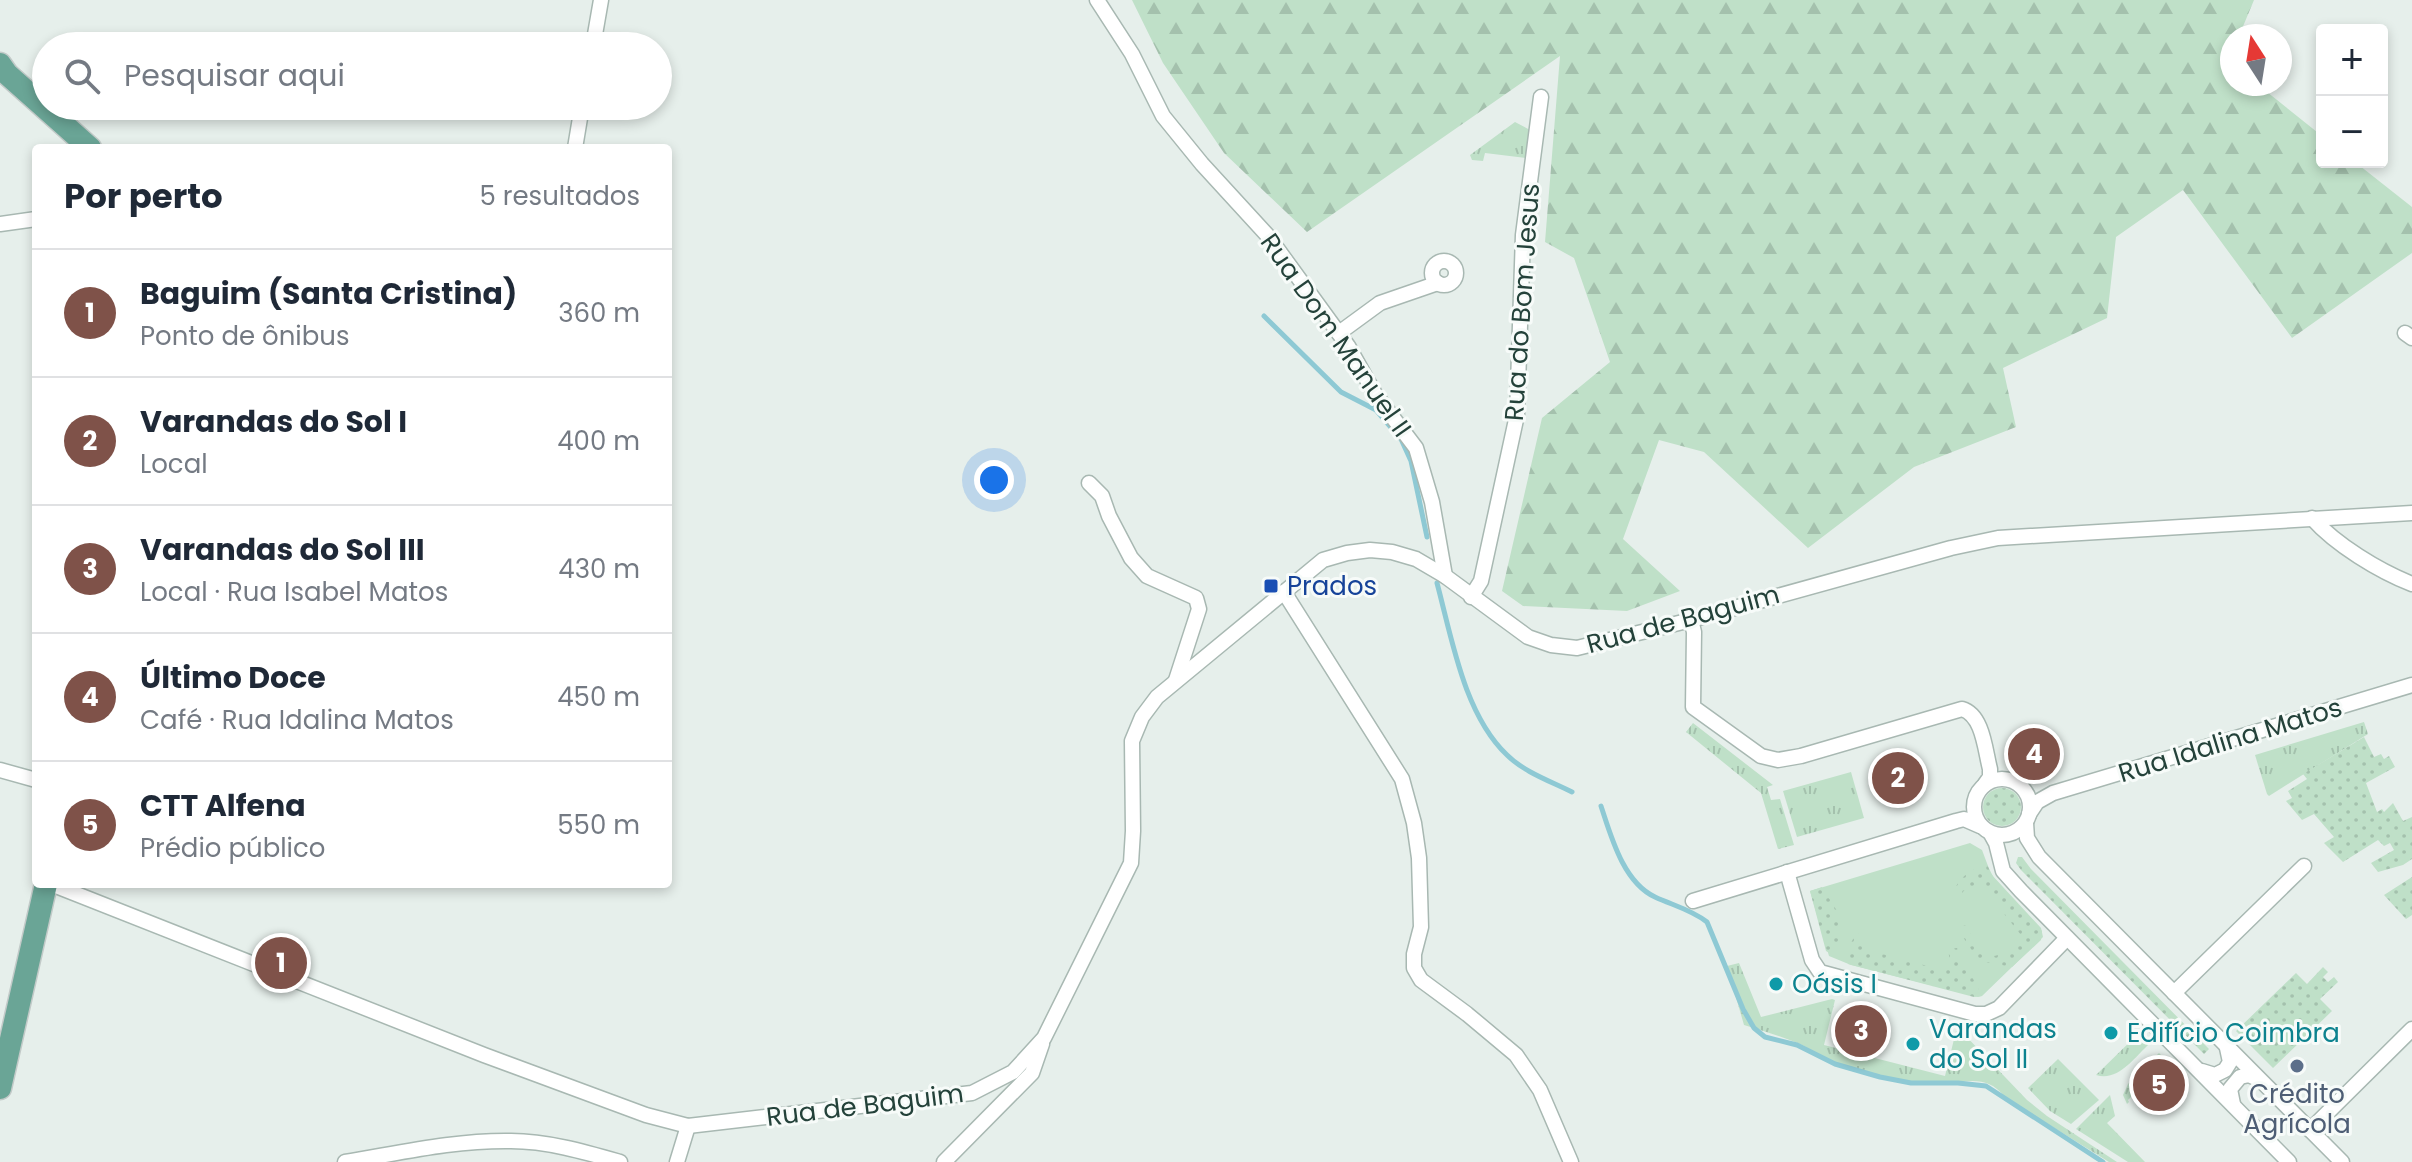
<!DOCTYPE html>
<html lang="pt">
<meta charset="utf-8">
<style>
:root{--surface:#fff;--page:#f6f6f7;--text:#1f2937;--muted:#747a83;--line:#e0e1e3;--accent:#7f5249}
body{margin:0;font-family:Poppins,sans-serif;background:var(--page);color:var(--text)}
.controls{position:absolute;right:24px;top:24px;display:grid;overflow:hidden;border-radius:8px;box-shadow:0 4px 12px #0003}
.controls button{width:72px;height:72px;display:grid;place-items:center;padding:0;border:0;border-bottom:2px solid var(--line);background:var(--surface);color:var(--text);font:40px sans-serif}
.compass{position:absolute;left:2220px;top:24px;width:72px;height:72px;border-radius:50%;background:var(--surface);box-shadow:0 4px 12px #0003;rotate:348deg}
.you{position:absolute;left:994px;top:480px;width:28px;height:28px;margin:-20px;border:6px solid #fff;border-radius:50%;background:#1a73e8;box-shadow:0 0 0 12px #1a73e833}
.badge{display:grid;place-items:center;width:52px;height:52px;border-radius:50%;background:var(--accent);color:#fff;font-size:26px;font-weight:700}
.pin{position:absolute;translate:-50% -50%;border:4px solid #fff;box-shadow:0 2px 8px #0006}
.list{margin:0;padding:0;list-style:none}
h2{display:flex;justify-content:space-between;align-items:center;height:104px;margin:0;padding:0 32px;font-size:34px}
h2 small{font-size:26px;font-weight:400;color:var(--muted)}
.list li{display:grid;grid-template-columns:52px 1fr auto;gap:24px;align-items:center;box-sizing:border-box;height:128px;padding:0 32px;border-top:2px solid var(--line)}
.list b{display:block;font-size:30px;white-space:nowrap}
.list p{margin:0;font-size:26px;white-space:nowrap;color:var(--muted)}
.list em{font-size:26px;font-style:normal;color:var(--muted)}
.icon{flex:none;width:44px;height:44px;fill:none;stroke:currentColor;stroke-width:2;stroke-linecap:round;stroke-linejoin:round}
.map{position:relative;flex:none;width:2412px;height:1162px;overflow:hidden}
.search{position:absolute;background:var(--surface);box-shadow:0 4px 12px #0003;left:32px;top:32px;width:640px;height:88px;display:flex;align-items:center;gap:20px;box-sizing:border-box;padding:0 28px;border-radius:44px;color:var(--muted);font-size:30px}
.panel{position:absolute;background:var(--surface);box-shadow:0 4px 12px #0003;left:32px;top:144px;width:640px;height:744px;border-radius:8px}
.map>svg:first-child{display:block}
.grass{fill:url(#grass-tufts)}
.forest{fill:url(#forest-firs)}
.park{fill:#bfe0c8}
.garden{fill:url(#garden-dots)}
.lines{fill:none;stroke-linecap:round;stroke-linejoin:round}
.stream{stroke:#8ec9d4;stroke-width:5}
.minor-casing{stroke:#a8b8b2;stroke-width:17}
.primary-casing{stroke:#c2cac8;stroke-width:25}
.minor{stroke:#fff;stroke-width:14}
.primary{stroke:#6aa596;stroke-width:22}
.transit-dot{fill:#1a4fb4;stroke:#f7fbf9;stroke-width:3}
.culture-dot{fill:#0f9aa8;stroke:#f7fbf9;stroke-width:3}
.service-dot{fill:#5c6f8a;stroke:#f7fbf9;stroke-width:3}
.labels{text-anchor:middle;dominant-baseline:central;stroke-width:6;stroke-linejoin:round;paint-order:stroke}
.street-label{font-size:26px;fill:#24423a;stroke:#f7fbf9}
.transit-label{font-size:26px;fill:#164399;stroke:#f7fbf9;text-anchor:start}
.culture-label{font-size:26px;fill:#0d838f;stroke:#f7fbf9;text-anchor:start}
.service-label{font-size:26px;fill:#4e5e75;stroke:#f7fbf9}
</style>
<div class="map">
<svg width="2412" height="1162" viewBox="0 0 2412 1162">
<defs>
<pattern id="grass-tufts" width="24" height="20" patternUnits="userSpaceOnUse" patternTransform="scale(2)"><rect width="24" height="20" fill="#bfe0c8"/><path d="M3 7l-1-3M5 7V3M7 7l1-3M15 17l-1-3M17 17v-4M19 17l1-3" fill="none" stroke="#a4c1ad"/></pattern>
<pattern id="forest-firs" width="22" height="20" patternUnits="userSpaceOnUse" patternTransform="scale(2)"><rect width="22" height="20" fill="#bfe0c8"/><path d="M5 1l3.5 6h-7zM16 11l3.5 6h-7z" fill="#a4c1ad"/></pattern>
<pattern id="garden-dots" width="8" height="8" patternUnits="userSpaceOnUse" patternTransform="scale(2)"><rect width="8" height="8" fill="#bfe0c8"/><path d="M2 2h.1M6 6h.1" fill="none" stroke="#a4c1ad" stroke-width="1.8" stroke-linecap="round"/></pattern>
</defs>
<rect width="100%" height="100%" fill="#e6efeb"/>
<g class="grass">
<path d="M1515,122L1530,130L1526,158L1485,153L1483,161L1472,160L1470,155Z"/>
<path d="M2364,722L2368,734L2269,796L2267,794L2255,755Z"/>
<path d="M1693,723L1773,785L1767,787L1771,800L1780,799L1794,845L1778,849L1761,793L1686,732Z"/>
<path d="M1851,772L1864,818L1797,837L1783,791Z"/>
<path d="M1739,963L1761,1017L1832,999L1835,1000L1824,1045L1945,1076L1956,1031L1962,1032L2027,1100L2047,1116L2117,1162H2109L2005,1097C1982,1068 1956,1088 1925,1084C1893,1079 1853,1072 1823,1058C1816,1055 1810,1049 1802,1045C1784,1037 1763,1031 1744,1025L1727,966Z"/>
<path d="M2138,1034L2149,1044C2134,1058 2118,1082 2096,1075Z"/>
<path d="M2159,1053L2164,1058L2167,1073L2161,1078L2155,1073L2128,1100L2129,1102L2127,1104L2123,1095L2128,1084Z"/>
<path d="M2058,1059L2099,1100L2071,1124L2050,1111L2028,1088Z"/>
<path d="M2110,1095L2115,1116L2107,1123L2145,1162H2128L2076,1129Z"/>
</g>
<path class="forest" d="M1132,0H2254L2239,36H2232V54L2229,62L2232,64V84H2257L2322,136V162H2355L2412,207V253L2292,338L2183,190L2116,237L2107,318L2003,368L2016,427L1914,467L1808,548L1704,452L1659,440L1623,539L1680,591L1627,611L1523,606L1502,591L1542,418L1610,362L1574,258L1545,242L1560,56L1307,232L1224,153L1163,63Z"/>
<path class="park" d="M1970,843L1982,850L1991,874L2041,928L2043,937L1982,996L1978,997L1851,965L1829,956L1810,891Z"/>
<g class="garden">
<path d="M2364,737L2374,757L2381,754L2384,759L2389,756L2395,767L2366,783L2377,812L2382,809L2384,812L2393,803L2403,821L2412,817V859L2403,865L2378,872L2371,863L2394,850L2390,843L2384,846L2378,840L2343,862L2324,843L2334,837L2314,814L2302,820L2286,801L2292,798L2288,791L2307,779L2303,774Z"/>
<circle cx="2002" cy="807" r="19"/>
<path d="M2018,857H2022L2031,869L2209,1049L2204,1054L2021,870L2016,863Z"/>
<path d="M1987,865L1994,878L2042,931L2041,940L2012,967L1979,961L1957,928L1966,925L1981,954C1998,962 2011,948 2021,935L1982,886C1971,884 1963,887 1960,899L1951,894C1961,878 1968,869 1987,865Z"/>
<path d="M2412,877V915L2406,919L2384,895Z"/>
<path d="M1822,887L1842,919L1836,951L1831,954L1826,951L1810,891Z"/>
<path d="M1857,932L1863,939L1862,945L1867,950L1935,968H1946L1950,962L1948,949L1957,948L1982,996L1974,997L1848,964L1847,950Z"/>
<path d="M2323,967L2328,972L2323,977L2328,982L2334,977L2338,982L2320,999L2332,1011L2273,1068L2236,1031L2296,973L2307,984Z"/>
</g>
<g class="lines">
<g class="stream">
<path d="M1264,316L1341,392L1376,410L1401,439L1411,461L1427,537"/>
<path d="M1437,583C1452,639 1464,714 1507,755C1524,772 1550,781 1572,792"/>
<path d="M1601,806C1611,836 1623,882 1655,897C1672,905 1692,910 1707,922L1743,1009L1754,1028L1765,1037L1797,1045L1835,1064L1880,1077L1911,1083H1958L1986,1086L2103,1162"/>
</g>
<g class="minor-casing">
<g id="minor">
<path d="M1097,0L1132,54L1163,116L1202,164L1268,236L1348,346L1375,394L1416,448L1432,502L1445,576"/>
<path d="M593,46L601,0"/>
<path d="M575,148L582,106"/>
<path d="M0,224L36,219"/>
<circle cx="1444" cy="273" r="12"/>
<path d="M1339,333L1380,303L1438,283"/>
<path d="M2405,333L2412,338"/>
<path d="M1089,483L1102,496L1109,516L1131,558L1147,576L1196,598L1199,609L1176,680"/>
<path d="M2312,518C2336,545 2379,571 2412,584"/>
<path d="M1284,592L1402,779L1414,823L1419,858L1421,927L1414,954V968L1421,980L1467,1014L1516,1055L1540,1090L1571,1162"/>
<path d="M1471,597L1481,581L1517,415L1523,235L1541,97"/>
<path d="M1691,620L1694,632L1693,707L1761,756L1778,760L1801,756L1962,709C1983,715 1985,750 1990,769V777L1985,784"/>
<path d="M0,770L36,780"/>
<circle cx="2002" cy="807" r="28"/>
<path d="M2029,814L2037,802L2053,793L2412,685"/>
<path d="M2026,823L2027,838L2039,857L2342,1162"/>
<path d="M1991,834L1996,843L2003,871L2021,891L2289,1162"/>
<path d="M1787,872L1812,960L1820,972L1975,1014H1986L1999,1008L2067,938"/>
<path d="M51,884L484,1055L646,1115L688,1126L972,1093L1013,1072L1044,1038L1131,863L1133,831L1132,741L1142,717L1157,697L1323,560L1347,553L1370,550L1392,552L1416,559L1445,576L1528,637L1551,645L1577,648L1691,620L1951,548L1998,538L2412,513"/>
<path d="M1693,901L1956,821L1964,819L1980,826"/>
<path d="M2174,993L2304,866"/>
<path d="M2202,1071L2215,1075L2225,1070L2230,1062L2227,1048"/>
<path d="M2233,1104L2230,1089L2240,1077L2249,1075L2258,1079"/>
<path d="M2310,1130L2412,1029"/>
<path d="M345,1162C400,1153 455,1140 511,1141C547,1141 585,1152 620,1162"/>
<path d="M677,1162L688,1126"/>
<path d="M944,1162L1032,1073L1042,1044"/>
</g>
</g>
<g class="primary-casing">
<g id="primary">
<path d="M0,64L7,74L90,148"/>
<path d="M0,1088L46,884"/>
</g>
</g>
<use href="#minor" class="minor"/>
<use href="#primary" class="primary"/>
</g>
<rect class="transit-dot" x="1263" y="578" width="16" height="16" rx="4"/>
<g class="culture-dot">
<circle cx="1776" cy="984" r="8"/>
<circle cx="2111" cy="1033" r="8"/>
<circle cx="1913" cy="1044" r="8"/>
</g>
<circle class="service-dot" cx="2297" cy="1066" r="8"/>
<g class="labels">
<g class="street-label">
<text transform="translate(1522 302) rotate(-86)">Rua do Bom Jesus</text>
<text transform="translate(1336 335) rotate(55)">Rua Dom Manuel II</text>
<text transform="translate(1683 619) rotate(-15)">Rua de Baguim</text>
<text transform="translate(2230 740) rotate(-17)">Rua Idalina Matos</text>
<text transform="translate(865 1105) rotate(-7)">Rua de Baguim</text>
</g>
<g class="transit-label">
<text x="1287" y="586">Prados</text>
</g>
<g class="culture-label">
<text x="1792" y="984">Oásis I</text>
<text x="1929" y="1029">Varandas<tspan x="1929" dy="30">do Sol II</tspan></text>
<text x="2127" y="1033">Edifício Coimbra</text>
</g>
<g class="service-label">
<text x="2297" y="1094">Crédito<tspan x="2297" dy="30">Agrícola</tspan></text>
</g>
</g>
</svg>
<div class="controls">
<button>+</button>
<button>−</button>
</div>
<svg class="compass" viewBox="-18 -18 36 36"><path d="M0-13l5 13h-10z" fill="#e53935"/><path d="M0 13l5-13h-10z" fill="#747a83"/></svg>
<div class="you"></div>
<div class="pin badge" style="left:281px;top:963px">1</div>
<div class="pin badge" style="left:1898px;top:778px">2</div>
<div class="pin badge" style="left:1861px;top:1031px">3</div>
<div class="pin badge" style="left:2034px;top:754px">4</div>
<div class="pin badge" style="left:2159px;top:1085px">5</div>
<div class="search"><svg class="icon" aria-label="search" viewBox="0 0 24 24"><circle cx="10" cy="10" r="6"/><path d="M15 15l6 6"/></svg>Pesquisar aqui</div>
<section class="panel">
<h2>Por perto<small>5 resultados</small></h2>
<ul class="list">
<li><span class="badge">1</span><div><b>Baguim (Santa Cristina)</b><p>Ponto de ônibus</p></div><em>360 m</em></li>
<li><span class="badge">2</span><div><b>Varandas do Sol I</b><p>Local</p></div><em>400 m</em></li>
<li><span class="badge">3</span><div><b>Varandas do Sol III</b><p>Local · Rua Isabel Matos</p></div><em>430 m</em></li>
<li><span class="badge">4</span><div><b>Último Doce</b><p>Café · Rua Idalina Matos</p></div><em>450 m</em></li>
<li><span class="badge">5</span><div><b>CTT Alfena</b><p>Prédio público</p></div><em>550 m</em></li>
</ul>
</section>
</div>
